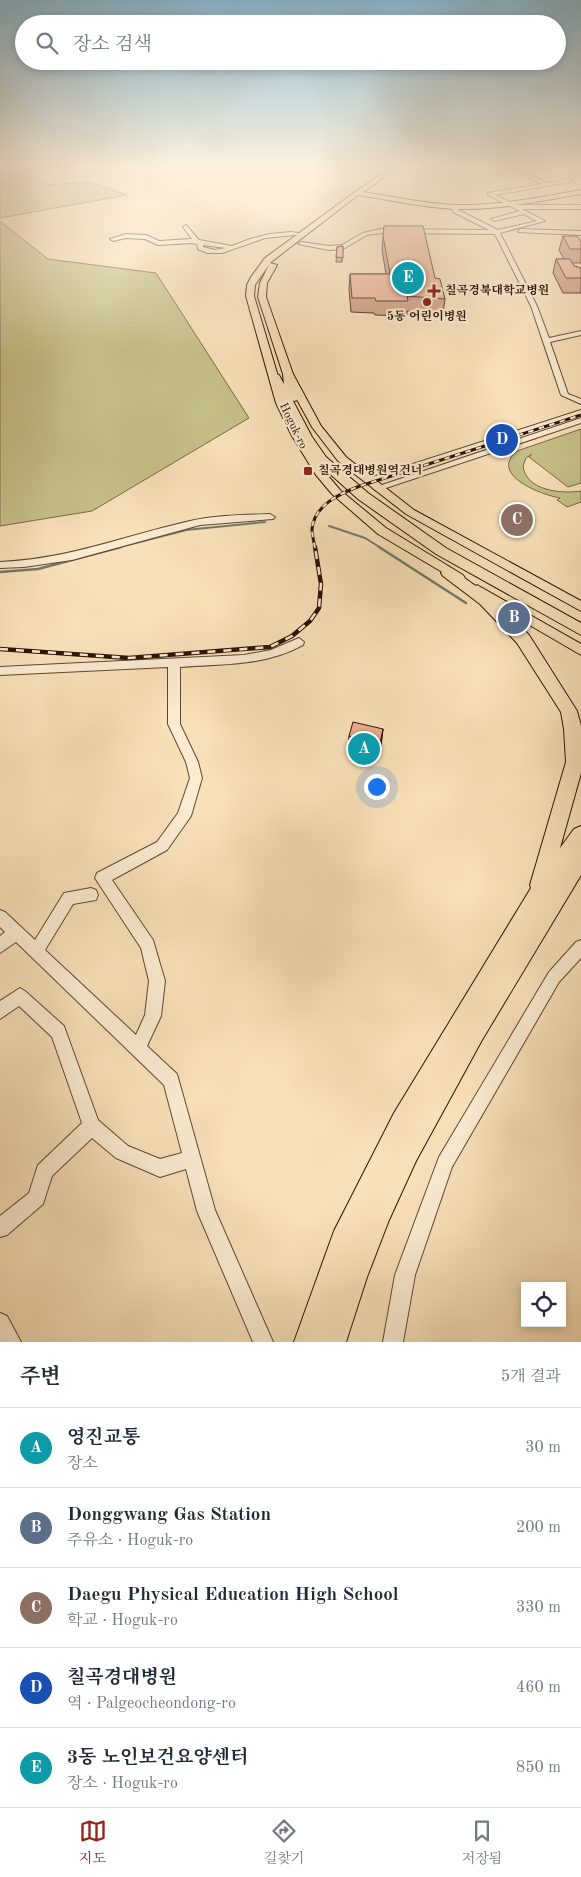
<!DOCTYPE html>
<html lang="ko">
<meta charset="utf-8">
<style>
:root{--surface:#fff;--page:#f6f6f7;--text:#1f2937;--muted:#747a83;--line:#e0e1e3;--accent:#8f2418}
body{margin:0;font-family:"Old Standard TT","Noto Serif KR",serif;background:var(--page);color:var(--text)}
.controls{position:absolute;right:15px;bottom:15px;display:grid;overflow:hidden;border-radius:0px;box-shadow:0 2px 8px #0003}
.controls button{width:45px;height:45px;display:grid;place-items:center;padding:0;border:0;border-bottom:1px solid var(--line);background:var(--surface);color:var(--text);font:25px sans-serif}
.you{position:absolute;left:376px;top:786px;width:18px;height:18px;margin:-12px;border:4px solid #fff;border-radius:50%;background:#1a73e8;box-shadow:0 0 0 8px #1a73e833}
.badge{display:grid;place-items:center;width:32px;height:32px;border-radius:50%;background:var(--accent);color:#fff;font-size:16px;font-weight:700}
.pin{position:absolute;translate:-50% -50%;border:2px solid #fff;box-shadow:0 1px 5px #0006}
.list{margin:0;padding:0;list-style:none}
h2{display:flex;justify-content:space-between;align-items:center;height:65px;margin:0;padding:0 20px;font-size:21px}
h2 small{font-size:16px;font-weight:400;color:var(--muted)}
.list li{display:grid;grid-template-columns:32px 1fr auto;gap:15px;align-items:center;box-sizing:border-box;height:80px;padding:0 20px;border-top:1px solid var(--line)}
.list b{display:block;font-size:19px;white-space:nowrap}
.list p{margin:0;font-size:16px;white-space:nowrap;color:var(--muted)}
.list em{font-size:16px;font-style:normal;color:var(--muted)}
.icon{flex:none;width:28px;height:28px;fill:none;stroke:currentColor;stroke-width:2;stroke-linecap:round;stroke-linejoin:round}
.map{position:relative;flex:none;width:581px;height:1342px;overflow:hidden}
.search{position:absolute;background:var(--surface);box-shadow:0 2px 8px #0003;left:15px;right:15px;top:15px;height:55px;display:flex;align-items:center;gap:12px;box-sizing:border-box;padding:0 18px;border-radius:28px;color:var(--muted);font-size:19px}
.sheet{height:465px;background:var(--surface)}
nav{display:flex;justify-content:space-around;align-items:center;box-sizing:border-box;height:70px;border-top:1px solid var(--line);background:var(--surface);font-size:14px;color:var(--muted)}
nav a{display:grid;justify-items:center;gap:2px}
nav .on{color:var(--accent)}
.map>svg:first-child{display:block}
.green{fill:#c5c089;stroke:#7a6846}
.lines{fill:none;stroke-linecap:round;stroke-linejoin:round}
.stream-far1{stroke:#717869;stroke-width:2}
.stream{stroke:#717869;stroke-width:2.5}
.minor-casing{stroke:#604531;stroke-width:2}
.major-casing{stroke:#2e1104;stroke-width:2}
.highway-casing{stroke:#2e1104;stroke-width:2}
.minor{fill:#faebd1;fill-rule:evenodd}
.major{fill:#f8e0b8;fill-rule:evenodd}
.highway{fill:#f8e0b8;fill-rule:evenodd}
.rail-far1-casing{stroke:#2e1104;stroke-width:3}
.rail-casing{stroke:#2e1104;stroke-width:4.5}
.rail-far1{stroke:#faebd1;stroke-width:2;stroke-dasharray:5.5;stroke-linecap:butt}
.rail{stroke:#faebd1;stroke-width:2.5;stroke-dasharray:8;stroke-linecap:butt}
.wall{fill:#cc967e;stroke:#2e1104}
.shaded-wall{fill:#a67a66;stroke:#2e1104}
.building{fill:#edaf92;stroke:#2e1104}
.poi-dot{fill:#8f2418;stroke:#faebd1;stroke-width:2}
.labels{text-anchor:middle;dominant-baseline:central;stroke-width:4.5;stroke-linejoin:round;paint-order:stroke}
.far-poi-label{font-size:12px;font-weight:bold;fill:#2e1104;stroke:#faebd1;text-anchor:start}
.far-street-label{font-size:12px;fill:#2e1104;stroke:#faebd1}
</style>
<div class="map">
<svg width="581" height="1342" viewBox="0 0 581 1342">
<rect width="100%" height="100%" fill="#f8e0b8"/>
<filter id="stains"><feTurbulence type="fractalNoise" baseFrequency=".004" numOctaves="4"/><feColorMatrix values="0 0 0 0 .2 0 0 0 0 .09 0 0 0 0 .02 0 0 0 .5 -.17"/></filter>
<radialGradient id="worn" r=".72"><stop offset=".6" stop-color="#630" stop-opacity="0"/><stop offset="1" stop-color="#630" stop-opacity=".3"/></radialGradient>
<g class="green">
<path d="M0,164H66L28,169L47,185L90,182L127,195L0,218Z"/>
<path d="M0,221L48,259L156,273L249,418L92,511L0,526Z"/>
<path d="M581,429V483L568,487L529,457L532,454L526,458L523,466C526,491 562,494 581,491V502L567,507L557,500L560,498C542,495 488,475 517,451Z"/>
</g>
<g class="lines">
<g class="stream-far1">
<path d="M329,526L365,538L381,548"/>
<path d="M116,548L186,530L265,522"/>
</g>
<g class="stream">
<path d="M379,547L466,603"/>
<path d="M0,572L38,569L121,547"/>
</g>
<g class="minor-casing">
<g id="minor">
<path d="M500,164H505L548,183L566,180L531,164H536L573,181L495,195L516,205H581V209H522L545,221L500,233L537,306L549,338L581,331V335L550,342L568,394L581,399V404L561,395L531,306L495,234L381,233L367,235L343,249L329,250L298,244L301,242L329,246L342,245L363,233L381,229L489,230L453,212L452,207L455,205L458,207V210L498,230L537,221L524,214L494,221L491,219L520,211L488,195V193L542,184Z"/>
<path d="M569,164L581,166V169L569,165Z"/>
<path d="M564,168L581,175V178L562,170Z"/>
<path d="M186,225L199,240L232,246L250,239L270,234L291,232L305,234L265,238L222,253H207L198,249L197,244L192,243L158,245L145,239L126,238L113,241L110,239L126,234L146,235L159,241L192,239L183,227ZM203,245L226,248L215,250L203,247Z"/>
<path d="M520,229L581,231V235L518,232Z"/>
<path d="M581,410V415L370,482L367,483L363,480Z"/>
<path d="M581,418V423L377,491L373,488Z"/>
<path d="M270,514L275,517L273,519L200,525L72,560L24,567L0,568V562C69,559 124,536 190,521C216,515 243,515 270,514Z"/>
<path d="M299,638L304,642L303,645C265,666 222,664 180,667V724L198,762L202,778L191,816L167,850L112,880L153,940L165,981L161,1016L147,1046L177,1074L215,1210L273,1342H253L197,1211L186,1169L160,1177L116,1158L92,1138L52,1176L43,1204L7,1235L0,1237V1216L29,1193L38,1165L82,1123L52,1037L19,1006L0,1019V1001L20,988L25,991L64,1026L98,1120L128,1146L160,1159L182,1153L164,1085L16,942L0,953V936L5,932L0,927V910L5,912L35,940L64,893L91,888L96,890L98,895L96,900L73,904L45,950L136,1035L145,1015L149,981L141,948L95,878L97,873L157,842L178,813L190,778L186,762L168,724V667L0,675V667L244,655L271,650Z"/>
<path d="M581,940V958L559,982L452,1167L415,1275L403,1342H383L395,1275L439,1157L549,972L576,942Z"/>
<path d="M0,1313L7,1316L21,1342H0Z"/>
</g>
</g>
<g class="major-casing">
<g id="major">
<path d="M397,164H403L363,192C394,197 426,204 458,205C500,206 540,197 581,190V194C540,201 500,210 458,209C424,208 391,200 358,195L271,262L255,285L254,296L286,403L302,436L324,471L340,490L386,528L463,575L465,578L463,581L459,582L378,534L332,494L316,475L292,436L276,403L246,296L247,285L251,277L265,258L355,192Z"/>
<path d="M270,263L277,265L267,283L266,297L293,374L321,426L346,457L414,510L581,601V611L406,514L338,461L312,427L283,374L258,297L260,283Z"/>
<path d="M477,585L581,644V655L473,592L471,589Z"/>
</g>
</g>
<g class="highway-casing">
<g id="highway">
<path d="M288,371L293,374L296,393L301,398L299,400L293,401L312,437L326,457L368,493L446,548L581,623V635L436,554L358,499L318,463L300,438L270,377L275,374L279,375L284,384L283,374Z"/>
<path d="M448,568L453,570L490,596L529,635L577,711L581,726V773L560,848L574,829L581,826V875L482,1040L416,1161L389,1220L367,1277L346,1342H294L334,1231L394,1113L531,888L530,885L566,762L564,729L561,712L517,643L480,604L443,576L441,573L443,570Z"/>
</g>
</g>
<use href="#minor" class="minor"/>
<use href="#major" class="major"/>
<use href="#highway" class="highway"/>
<g class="rail-far1-casing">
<path id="rail-far1" d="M315,548C314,542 312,535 312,529C314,505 341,493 360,486L581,415"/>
</g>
<g class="rail-casing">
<path id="rail" d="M0,649L129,658L270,647L292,636L310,621L319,608L321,584L315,547"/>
</g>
<use href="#rail-far1" class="rail-far1"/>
<use href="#rail" class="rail"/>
</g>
<g class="wall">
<path d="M384,226L435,278L445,299L443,313L407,311V316L375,315L374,313L351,312L349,289L350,274H386L382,249Z"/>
<path d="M563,236L581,242V263H572L574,266L581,268V293H563L553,273L556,259H564L559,250Z"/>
<path d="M343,246L342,262H336L337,247Z"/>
<path d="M383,729L381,745L378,759L348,752L349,736Z"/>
</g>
<path class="shaded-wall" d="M383,729L381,745L378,759L380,743Z"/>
<g class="building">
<path d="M384,226H423L435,278L440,279L445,299L407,296L408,301H376L375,298H352L350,274H390L383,236Z"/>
<path d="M563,236H577L581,242V249H570Z"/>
<path d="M343,246V258L336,257L337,247Z"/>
<path d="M556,259H570L574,266L581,268V278H566Z"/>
<path d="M353,722L383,729L380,743L349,736Z"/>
</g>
<linearGradient id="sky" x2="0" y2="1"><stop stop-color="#8ab8d0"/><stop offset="0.47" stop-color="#fcf1df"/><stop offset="1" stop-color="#fcf1df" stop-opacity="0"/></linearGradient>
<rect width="581" height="352" fill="url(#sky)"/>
<g class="poi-dot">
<path d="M431.5 283.5h5v5h5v5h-5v5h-5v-5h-5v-5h5z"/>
<circle cx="427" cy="302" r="5"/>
<rect x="303" y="466" width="10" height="10" rx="2.5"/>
</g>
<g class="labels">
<g class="far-poi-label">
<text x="445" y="291">칠곡경북대학교병원</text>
<text x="427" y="317" text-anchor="middle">5동 어린이병원</text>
<text x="318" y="471">칠곡경대병원역건너</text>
</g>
<g class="far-street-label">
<text transform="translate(293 426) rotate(64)">Hoguk-ro</text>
</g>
</g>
<rect width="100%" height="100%" filter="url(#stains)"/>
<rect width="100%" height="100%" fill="url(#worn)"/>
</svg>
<div class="controls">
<button><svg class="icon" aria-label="locate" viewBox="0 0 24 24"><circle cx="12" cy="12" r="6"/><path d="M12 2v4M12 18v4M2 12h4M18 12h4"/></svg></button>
</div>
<div class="you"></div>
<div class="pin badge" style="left:364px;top:749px;background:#0f9aa8">A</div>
<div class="pin badge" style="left:514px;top:618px;background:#5c6f8a">B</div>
<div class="pin badge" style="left:517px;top:520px;background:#8d6e63">C</div>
<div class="pin badge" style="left:502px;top:440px;background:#1a4fb4">D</div>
<div class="pin badge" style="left:408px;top:278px;background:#0f9aa8">E</div>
<div class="search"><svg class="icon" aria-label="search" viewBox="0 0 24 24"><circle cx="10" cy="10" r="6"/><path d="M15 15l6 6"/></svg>장소 검색</div>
</div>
<section class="sheet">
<h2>주변<small>5개 결과</small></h2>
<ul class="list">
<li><span class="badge" style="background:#0f9aa8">A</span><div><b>영진교통</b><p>장소</p></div><em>30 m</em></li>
<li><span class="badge" style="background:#5c6f8a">B</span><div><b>Donggwang Gas Station</b><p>주유소 · Hoguk-ro</p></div><em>200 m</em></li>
<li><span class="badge" style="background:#8d6e63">C</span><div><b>Daegu Physical Education High School</b><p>학교 · Hoguk-ro</p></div><em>330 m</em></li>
<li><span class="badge" style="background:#1a4fb4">D</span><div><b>칠곡경대병원</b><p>역 · Palgeocheondong-ro</p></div><em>460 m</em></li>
<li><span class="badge" style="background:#0f9aa8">E</span><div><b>3동 노인보건요양센터</b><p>장소 · Hoguk-ro</p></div><em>850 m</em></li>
</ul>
</section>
<nav>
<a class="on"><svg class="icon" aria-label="map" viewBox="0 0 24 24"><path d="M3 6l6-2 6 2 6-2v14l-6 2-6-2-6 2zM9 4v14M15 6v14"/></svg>지도</a>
<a><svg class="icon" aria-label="directions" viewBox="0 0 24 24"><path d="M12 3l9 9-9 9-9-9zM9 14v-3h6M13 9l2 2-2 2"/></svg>길찾기</a>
<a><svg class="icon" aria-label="saved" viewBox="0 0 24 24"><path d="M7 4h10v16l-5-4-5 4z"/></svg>저장됨</a>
</nav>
